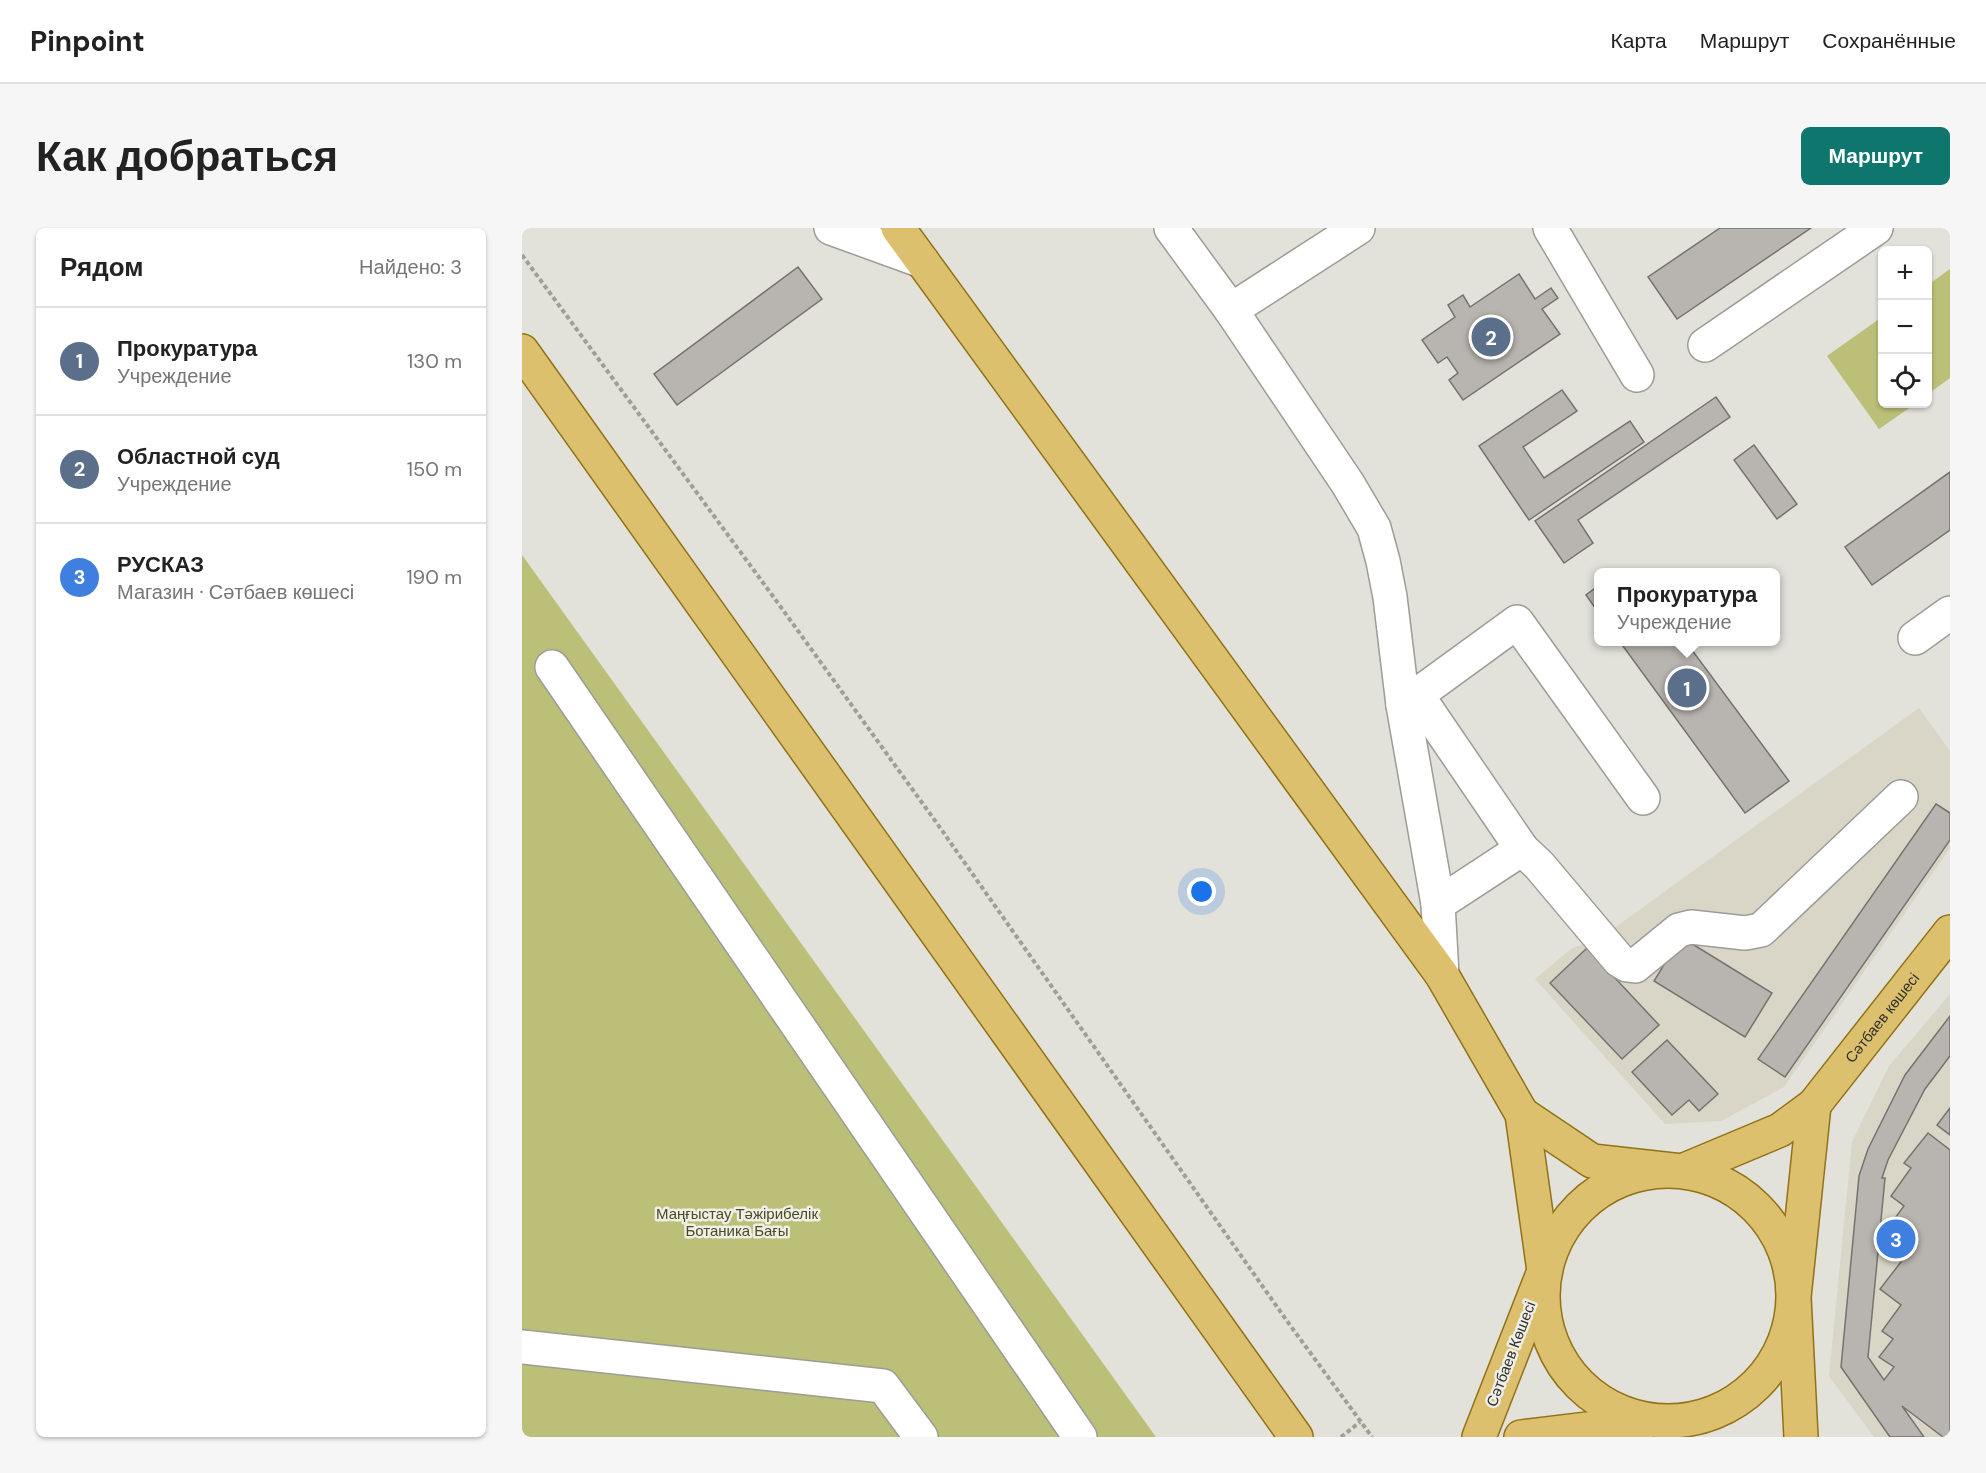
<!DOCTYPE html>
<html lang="ru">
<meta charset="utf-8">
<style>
:root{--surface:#fff;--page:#f6f6f6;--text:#222;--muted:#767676;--line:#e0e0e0;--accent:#0f766e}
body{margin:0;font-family:"DM Sans",sans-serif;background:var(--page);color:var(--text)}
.controls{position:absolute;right:18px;top:18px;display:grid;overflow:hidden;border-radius:9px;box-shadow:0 2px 4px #0004}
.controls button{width:54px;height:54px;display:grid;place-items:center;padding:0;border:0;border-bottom:2px solid var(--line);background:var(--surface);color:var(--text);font:30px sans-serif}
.you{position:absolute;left:680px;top:664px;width:21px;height:21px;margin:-15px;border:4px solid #fff;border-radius:50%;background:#1a73e8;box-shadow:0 0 0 9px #1a73e833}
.badge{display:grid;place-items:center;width:39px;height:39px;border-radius:50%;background:var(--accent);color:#fff;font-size:20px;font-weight:700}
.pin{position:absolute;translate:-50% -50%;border:3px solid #fff;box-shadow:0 2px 6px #0006}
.popup{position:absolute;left:1072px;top:340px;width:186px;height:78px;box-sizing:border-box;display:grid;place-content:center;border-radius:9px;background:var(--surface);filter:drop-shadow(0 2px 4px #0005);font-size:20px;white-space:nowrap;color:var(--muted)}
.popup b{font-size:22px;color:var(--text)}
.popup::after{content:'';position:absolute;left:50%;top:100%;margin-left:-12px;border:12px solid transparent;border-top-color:var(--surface)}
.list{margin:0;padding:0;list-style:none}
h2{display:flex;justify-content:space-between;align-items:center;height:78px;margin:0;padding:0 24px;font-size:26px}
h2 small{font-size:20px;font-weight:400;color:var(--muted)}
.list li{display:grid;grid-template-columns:39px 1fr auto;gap:18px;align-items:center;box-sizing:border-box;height:108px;padding:0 24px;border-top:2px solid var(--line)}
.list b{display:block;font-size:22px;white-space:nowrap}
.list p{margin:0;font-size:20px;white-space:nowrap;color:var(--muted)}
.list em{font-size:20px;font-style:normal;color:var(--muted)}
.icon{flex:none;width:33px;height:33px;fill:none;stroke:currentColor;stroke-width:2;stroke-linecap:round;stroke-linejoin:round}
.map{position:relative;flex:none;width:1428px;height:1209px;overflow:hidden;border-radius:9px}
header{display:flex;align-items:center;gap:36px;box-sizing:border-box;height:84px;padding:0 30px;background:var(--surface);border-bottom:2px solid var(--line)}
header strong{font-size:28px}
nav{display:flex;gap:33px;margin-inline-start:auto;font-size:21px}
.intro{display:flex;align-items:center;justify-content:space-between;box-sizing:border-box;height:144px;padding:0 36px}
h1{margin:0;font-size:42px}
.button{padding:15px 27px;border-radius:9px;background:var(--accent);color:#fff;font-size:21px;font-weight:700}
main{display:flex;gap:36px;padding:0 36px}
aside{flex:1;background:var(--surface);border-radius:9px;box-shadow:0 2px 4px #0004}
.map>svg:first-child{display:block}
.built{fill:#d9d6c8}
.green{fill:#bbbf77}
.building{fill:#b8b4af;stroke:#76736e;stroke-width:1.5}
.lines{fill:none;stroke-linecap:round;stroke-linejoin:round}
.minor-casing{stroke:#9d9c96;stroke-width:36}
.major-casing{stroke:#917217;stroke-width:36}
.path{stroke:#9f9e99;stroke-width:4;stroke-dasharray:4.5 3;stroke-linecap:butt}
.minor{stroke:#fff;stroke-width:33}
.major{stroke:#dcc06d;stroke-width:33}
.labels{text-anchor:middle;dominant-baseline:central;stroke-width:5;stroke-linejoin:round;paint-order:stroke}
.street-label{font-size:15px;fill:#302f2d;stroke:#efeee7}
.park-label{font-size:15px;fill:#4a4c22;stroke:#efeee7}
</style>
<header>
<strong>Pinpoint</strong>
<nav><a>Карта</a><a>Маршрут</a><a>Сохранённые</a></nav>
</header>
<div class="intro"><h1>Как добраться</h1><a class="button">Маршрут</a></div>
<main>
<aside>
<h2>Рядом<small>Найдено: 3</small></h2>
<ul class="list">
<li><span class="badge" style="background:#5c6f8a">1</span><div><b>Прокуратура</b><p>Учреждение</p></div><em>130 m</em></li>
<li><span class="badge" style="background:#5c6f8a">2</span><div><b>Областной суд</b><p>Учреждение</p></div><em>150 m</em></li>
<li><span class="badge" style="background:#3f7fe0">3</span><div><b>РУСКАЗ</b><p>Магазин · Сәтбаев көшесі</p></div><em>190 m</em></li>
</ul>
</aside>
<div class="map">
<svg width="1428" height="1209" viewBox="0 0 1428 1209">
<rect width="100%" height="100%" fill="#e2e1da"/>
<g class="built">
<path d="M1397,480L1428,523V620L1262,859L1199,893L1143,896L1013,751L1049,721L1084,706Z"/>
<path d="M1428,766V1209H1352L1307,1148L1330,914L1367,838Z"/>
</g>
<g class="green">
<path d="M1428,41V150L1406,166V57Z"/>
<path d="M1360,89V176H1393L1357,201L1305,128Z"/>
<path d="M0,327L634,1209H0Z"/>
</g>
<g class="building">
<path d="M1198,0H1289L1155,91L1126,49Z"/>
<path d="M276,39L300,71L155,177L132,146Z"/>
<path d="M997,46L1013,71L1029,60L1036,70L1020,81L1038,106L941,172L927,152L936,145L925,129L916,135L900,112L933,89L926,77L941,67L948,79Z"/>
<path d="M1040,162L1055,183L1001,219L1022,250L1108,193L1122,214L1007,292L957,218Z"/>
<path d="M1194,169L1208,189L1056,292L1071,315L1042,335L1013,293Z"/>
<path d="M1232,217L1275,276L1255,291L1212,232Z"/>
<path d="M1428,244V302L1350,357L1323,319Z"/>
<path d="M1076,358V384L1064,367Z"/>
<path d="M1098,414H1164L1267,553L1223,585Z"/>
<path d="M1414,576L1428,585V612L1263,849L1236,831Z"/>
<path d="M1159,709L1250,765L1223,809L1132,753Z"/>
<path d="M1065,720L1137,797L1100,831L1028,755Z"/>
<path d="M1428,788V828L1403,861L1366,932L1360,950H1363L1346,1129L1362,1152L1372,1139L1357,1129L1371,1111L1360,1103L1379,1077L1358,1061L1379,1034L1370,1027L1383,1010L1367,998L1382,978L1369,968L1389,940L1382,935L1406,905L1428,922V1209H1421L1380,1178L1402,1209H1368L1319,1139L1337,948L1346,921L1383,847Z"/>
<path d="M1145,812L1196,866L1177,883L1167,872L1150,887L1110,844Z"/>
<path d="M1428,880V907L1415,897Z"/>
</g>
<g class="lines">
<g class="minor-casing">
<g id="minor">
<path d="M309,0L400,33"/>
<path d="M649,0L709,82L826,256L852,300L861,333L868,369L881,477L916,676L920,747"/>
<path d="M1028,0L1115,147"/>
<path d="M709,82L836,0"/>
<path d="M1183,117L1354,0"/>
<path d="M1393,410L1428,385"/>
<path d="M30,439L558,1209"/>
<path d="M895,467L1000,621"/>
<path d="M881,477L995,394L1121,570"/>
<path d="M916,676L1000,621L1017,637L1097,732L1105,737L1113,738L1157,702L1169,699L1223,705L1239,702L1379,569"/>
<path d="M0,1119L361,1158L399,1209"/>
</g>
</g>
<g class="major-casing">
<g id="major">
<path d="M376,0L920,747L1000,886L1022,1043L957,1209"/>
<path d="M0,123L774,1209"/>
<path id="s1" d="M1000,886L1070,933L1160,943L1258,902L1292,877L1428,704"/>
<circle cx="1146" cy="1068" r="125"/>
<path d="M999,1209L1123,1194"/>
<path d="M1279,1209L1272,1069L1292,877"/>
</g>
</g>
<g class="path">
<path d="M0,27L253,371L414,594L765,1093L850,1209"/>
<path d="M819,1209L838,1194"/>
</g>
<use href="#minor" class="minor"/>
<use href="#major" class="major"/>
</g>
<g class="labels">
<g class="street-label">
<text stroke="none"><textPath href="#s1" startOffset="434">Сәтбаев көшесі</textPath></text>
<text transform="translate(989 1126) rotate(-69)">Сәтбаев Көшесі</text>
</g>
<g class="park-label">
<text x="215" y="986">Маңғыстау Тәжірибелік<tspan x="215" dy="17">Ботаника Бағы</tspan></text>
</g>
</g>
</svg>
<div class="controls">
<button>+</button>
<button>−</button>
<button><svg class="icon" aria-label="locate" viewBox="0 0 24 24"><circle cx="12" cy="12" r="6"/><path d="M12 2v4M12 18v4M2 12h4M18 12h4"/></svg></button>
</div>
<div class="you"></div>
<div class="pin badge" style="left:1165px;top:460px;background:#5c6f8a">1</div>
<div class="popup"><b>Прокуратура</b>Учреждение</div>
<div class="pin badge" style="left:969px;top:109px;background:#5c6f8a">2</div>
<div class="pin badge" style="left:1374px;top:1011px;background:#3f7fe0">3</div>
</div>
</main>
